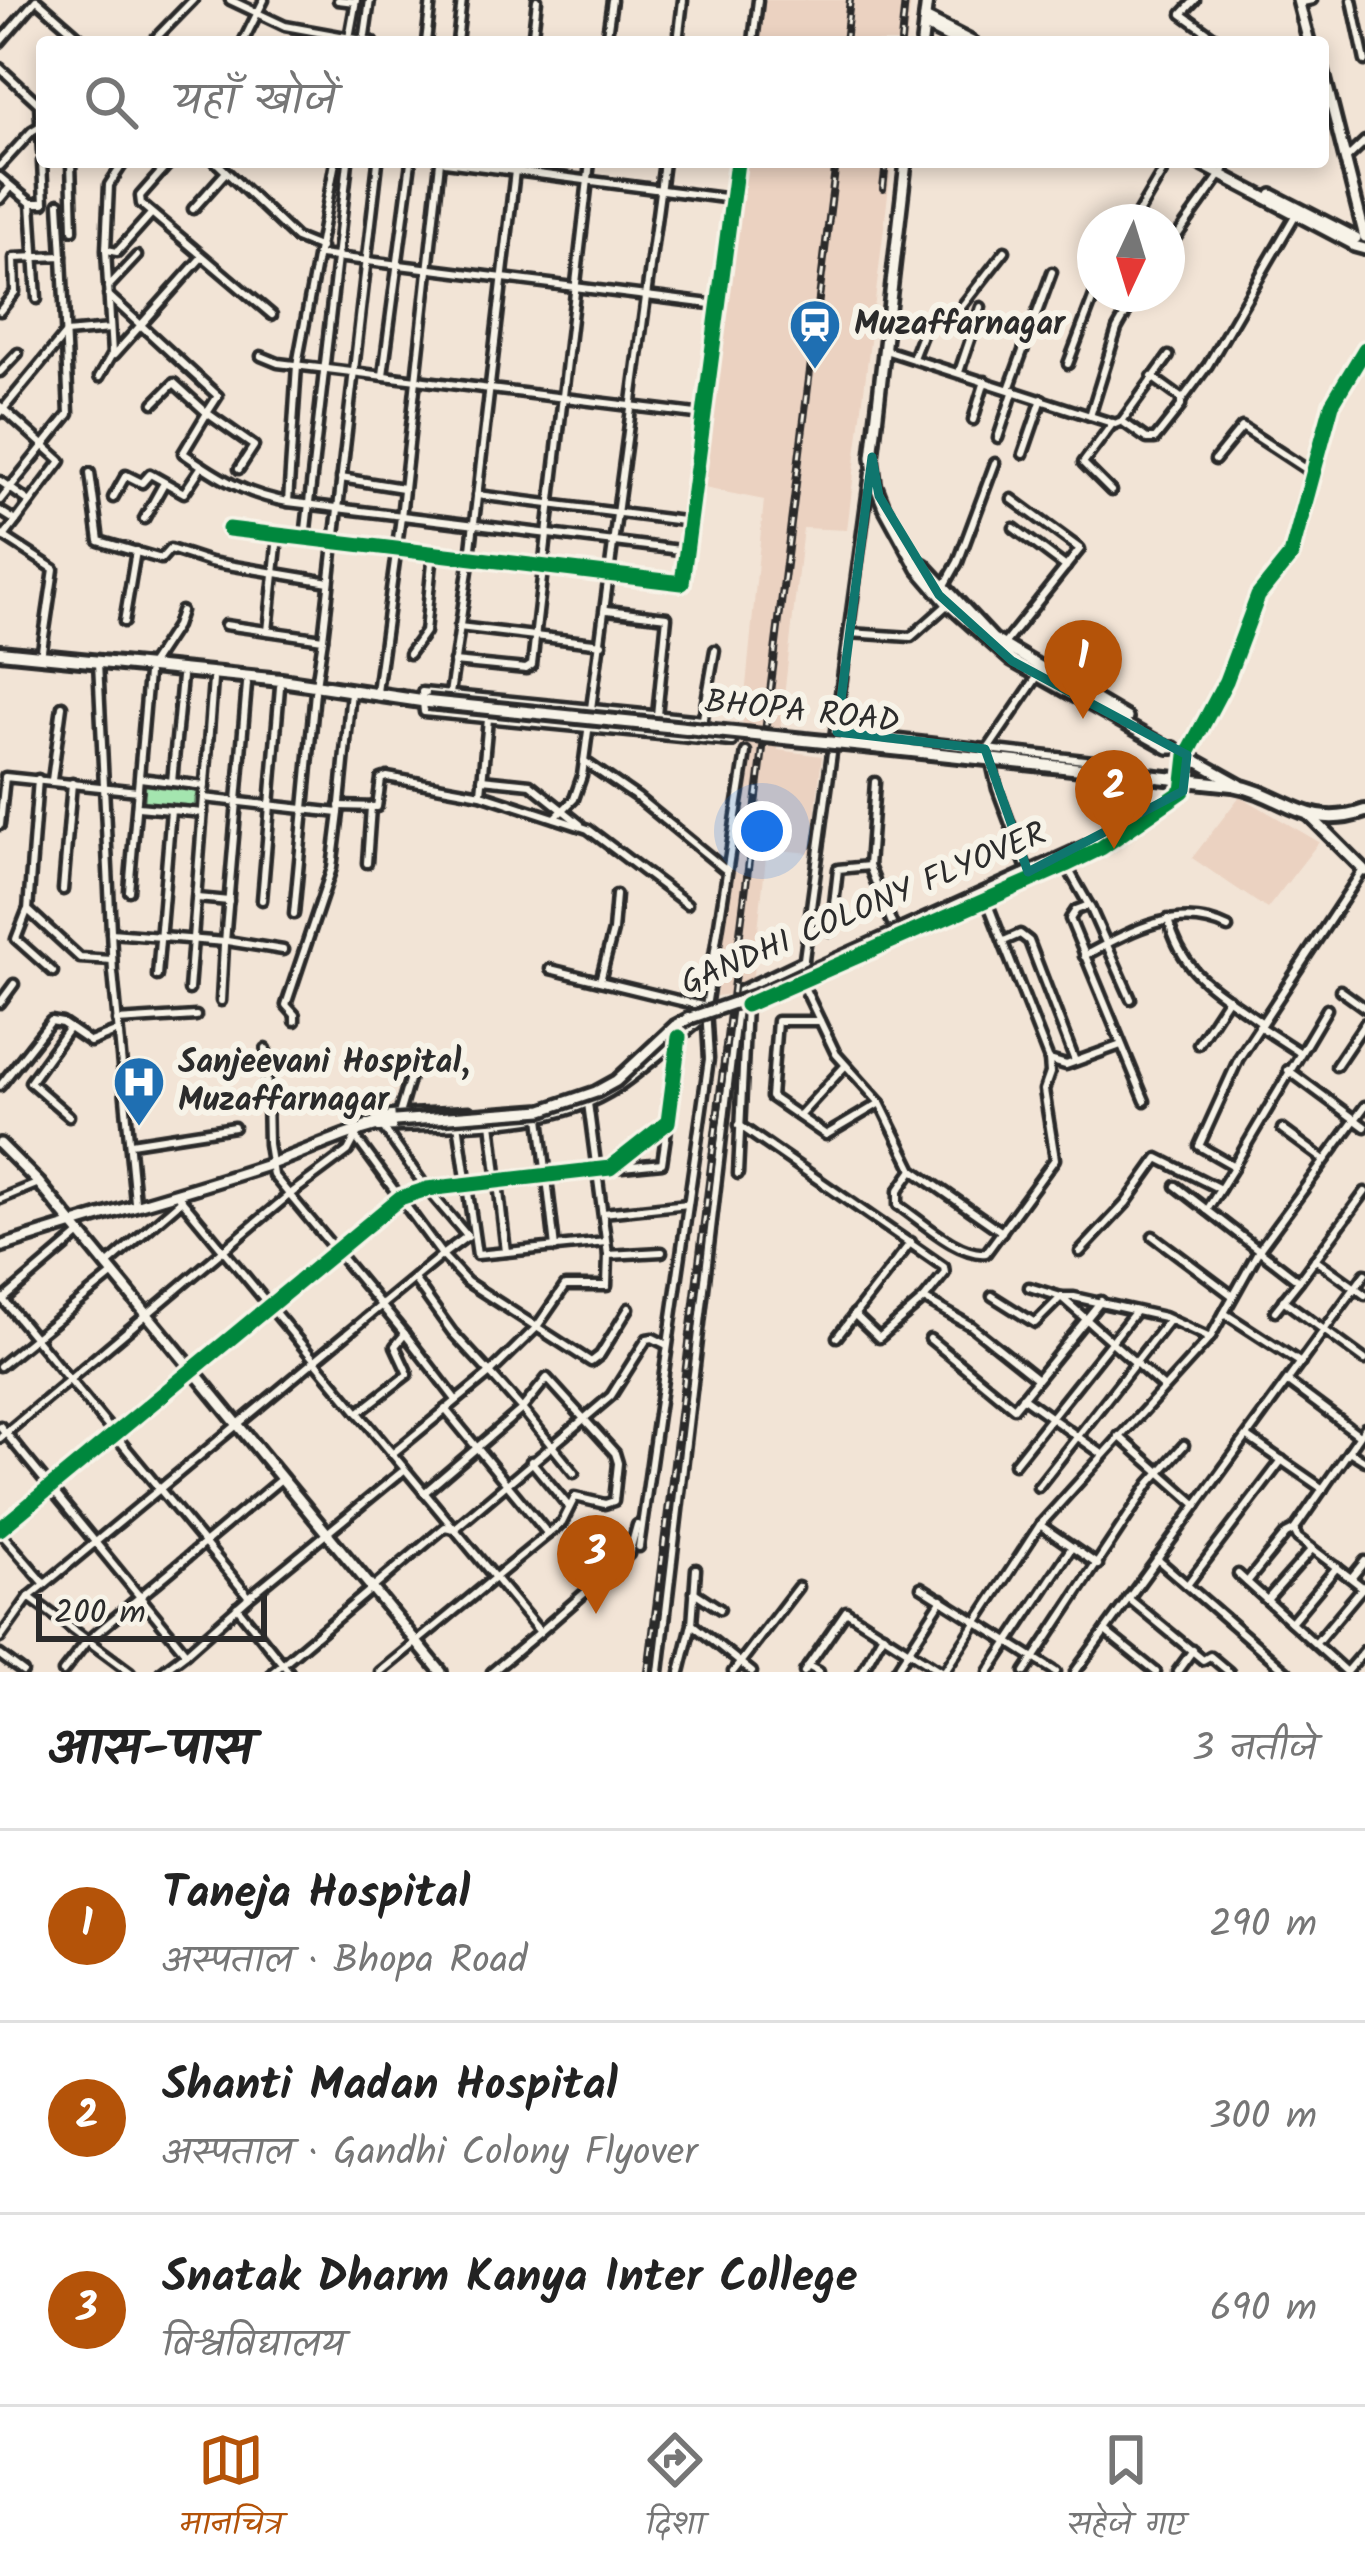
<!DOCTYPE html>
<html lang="hi">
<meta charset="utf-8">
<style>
:root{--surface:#fff;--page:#f2f2f2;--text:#222;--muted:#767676;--line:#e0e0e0;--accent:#b45309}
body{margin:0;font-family:Kalam,"Playpen Sans Deva",sans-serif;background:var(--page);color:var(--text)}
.compass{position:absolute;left:1077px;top:204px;width:108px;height:108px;border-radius:50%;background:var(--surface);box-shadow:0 6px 18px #0003;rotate:184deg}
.scale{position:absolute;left:36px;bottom:30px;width:231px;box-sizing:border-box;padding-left:12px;border:6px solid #2b2b2b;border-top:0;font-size:33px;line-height:42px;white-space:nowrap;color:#2b2b2b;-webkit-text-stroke:9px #f7f3e8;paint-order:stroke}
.you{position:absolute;left:762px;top:831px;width:42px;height:42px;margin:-30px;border:9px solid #fff;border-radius:50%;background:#1a73e8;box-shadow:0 0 0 18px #1a73e833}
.badge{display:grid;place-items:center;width:78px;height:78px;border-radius:50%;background:var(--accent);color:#fff;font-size:39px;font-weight:700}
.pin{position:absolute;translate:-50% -99px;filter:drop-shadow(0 3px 6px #0008)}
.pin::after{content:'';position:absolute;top:63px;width:42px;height:36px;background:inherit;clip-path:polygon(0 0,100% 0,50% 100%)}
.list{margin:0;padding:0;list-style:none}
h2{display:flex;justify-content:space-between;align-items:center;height:156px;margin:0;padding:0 48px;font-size:51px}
h2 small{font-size:39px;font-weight:400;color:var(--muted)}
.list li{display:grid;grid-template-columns:78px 1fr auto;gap:36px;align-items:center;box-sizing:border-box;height:192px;padding:0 48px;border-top:3px solid var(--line)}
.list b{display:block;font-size:45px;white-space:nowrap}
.list p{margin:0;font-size:39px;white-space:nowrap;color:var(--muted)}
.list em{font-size:39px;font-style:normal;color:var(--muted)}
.icon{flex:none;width:66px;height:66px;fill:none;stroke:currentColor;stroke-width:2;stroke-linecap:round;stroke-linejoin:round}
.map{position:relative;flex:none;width:1365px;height:1672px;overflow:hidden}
.search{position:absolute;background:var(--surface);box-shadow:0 6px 18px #0003;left:36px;right:36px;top:36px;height:132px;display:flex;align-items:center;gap:30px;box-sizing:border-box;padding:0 42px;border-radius:12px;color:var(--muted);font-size:45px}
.sheet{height:732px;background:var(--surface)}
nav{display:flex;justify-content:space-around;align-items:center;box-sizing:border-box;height:168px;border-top:3px solid var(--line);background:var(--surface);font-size:33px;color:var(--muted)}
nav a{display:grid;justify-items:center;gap:6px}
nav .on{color:var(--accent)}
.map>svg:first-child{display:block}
.built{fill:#ebd2c1}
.green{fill:#a4e5af;stroke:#68886d;stroke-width:3}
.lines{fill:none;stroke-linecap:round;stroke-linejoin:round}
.street-casing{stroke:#2b2b2b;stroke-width:15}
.secondary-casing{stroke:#2b2b2b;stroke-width:18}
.primary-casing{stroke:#2b2b2b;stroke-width:20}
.street{stroke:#f7f3e8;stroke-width:6}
.secondary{stroke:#f7f3e8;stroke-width:9}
.primary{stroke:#f7f3e8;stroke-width:10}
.rail-casing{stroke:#2b2b2b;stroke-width:8}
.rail{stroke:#f7f3e8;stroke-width:3;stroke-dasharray:9;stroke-linecap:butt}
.secondary-bridge-casing{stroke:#2b2b2b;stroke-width:18;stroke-linecap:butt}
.primary-bridge-casing{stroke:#2b2b2b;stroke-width:20;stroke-linecap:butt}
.secondary-bridge{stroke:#f7f3e8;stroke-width:9}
.primary-bridge{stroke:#f7f3e8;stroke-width:10}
.cycleway-casing{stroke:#f7f3e8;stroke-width:22}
.cycleway{stroke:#00873e;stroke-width:15}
.marked{fill:none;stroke:#0f766e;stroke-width:9;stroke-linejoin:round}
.labels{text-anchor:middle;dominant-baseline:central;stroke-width:12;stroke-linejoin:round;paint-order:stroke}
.poi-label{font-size:33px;font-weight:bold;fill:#2b2b2b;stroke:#f7f3e8;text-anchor:start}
.street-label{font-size:33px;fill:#2b2b2b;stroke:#f7f3e8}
</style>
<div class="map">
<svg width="1365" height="1672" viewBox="0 0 1365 1672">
<rect width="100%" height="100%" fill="#f2e4d6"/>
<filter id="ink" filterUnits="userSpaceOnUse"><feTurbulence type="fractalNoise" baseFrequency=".00833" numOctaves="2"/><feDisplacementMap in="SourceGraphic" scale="24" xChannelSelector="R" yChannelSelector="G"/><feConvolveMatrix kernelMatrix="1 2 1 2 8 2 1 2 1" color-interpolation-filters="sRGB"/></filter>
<g filter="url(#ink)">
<g class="built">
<path d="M763,0H911L906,42H758Z"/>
<path d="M743,162H892L847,530L803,528L778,750L822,756L811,853L767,849L751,992L716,996L764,500L704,488Z"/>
<path d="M1240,796L1319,842L1267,909L1192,858Z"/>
</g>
<path class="green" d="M145,782L197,789L195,809L144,803Z"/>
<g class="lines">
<g class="street-casing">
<g id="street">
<path d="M37,0L85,42"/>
<path d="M230,0L285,26L373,42"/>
<path d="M338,0L355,2"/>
<path d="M1195,0L1182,14L1221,42"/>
<path d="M1352,0L1365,61"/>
<path d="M1298,3L1312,0"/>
<path d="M349,38L356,0"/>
<path d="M0,42L36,0"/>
<path d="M152,42L193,0"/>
<path d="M243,42L264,0"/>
<path d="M364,42L370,0"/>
<path d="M426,42L431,0"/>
<path d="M457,42L462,0"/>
<path d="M532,42L537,0"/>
<path d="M606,42L612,0"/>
<path d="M678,42L683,0"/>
<path d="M753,42L758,0"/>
<path d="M0,68L39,104L42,152"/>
<path d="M1345,160L1365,141"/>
<path d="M71,162L73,230"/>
<path d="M170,162L140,196L141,204L272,315"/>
<path d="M216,162L296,238L321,248"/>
<path d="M445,162L732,199"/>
<path d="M0,166L32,131L42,125"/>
<path d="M0,177L31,203H44L42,162"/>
<path d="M0,199L10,187"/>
<path d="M31,203L37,299"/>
<path d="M59,203L62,256"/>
<path d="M193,209L226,172"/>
<path d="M1133,222L1168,162"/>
<path d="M107,250L117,252L151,214"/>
<path d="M1167,250L1224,170"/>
<path d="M320,255L718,305"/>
<path d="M108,287L137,256"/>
<path d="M108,295L218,396L207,413L174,383L154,403"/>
<path d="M0,311L15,292L14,258L62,256L69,414L0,500"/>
<path d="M885,350L1115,424L1122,421L1169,356"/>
<path d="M114,355L201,258"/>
<path d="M261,356L278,363L704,415"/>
<path d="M913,358L929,317L952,319L1005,251"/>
<path d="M1068,364L1095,293"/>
<path d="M0,372L18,353"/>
<path d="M959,372L981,307"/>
<path d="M383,375L411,162"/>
<path d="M99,377L112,354L106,250L109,185L124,162"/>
<path d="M1009,389L1052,272"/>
<path d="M1182,400L1208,365L1296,214"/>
<path d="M0,406L61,461L4,537"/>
<path d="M0,413L66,333L110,329"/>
<path d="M1090,416L1117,329L1137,294"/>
<path d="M973,420L985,381"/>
<path d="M1123,422L1147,439H1155L1181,406V398L1152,377"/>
<path d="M998,438L1014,390"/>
<path d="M1023,454L1042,399"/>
<path d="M1215,460L1242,427L1312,473"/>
<path d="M239,469L254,446L207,413L183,453C217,477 246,495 288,502L688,551"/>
<path d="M90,473L99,541L161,559L170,549L210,562L329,582"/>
<path d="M870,473L801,981L836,1054L880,1103L913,1170L1002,1232"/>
<path d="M341,478L403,488"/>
<path d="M0,481L30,502"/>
<path d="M1111,491L1083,463L1113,423"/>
<path d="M477,495L691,522"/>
<path d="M113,498L126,475L142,483L150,474L184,493L202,466"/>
<path d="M288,502L297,365L335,162"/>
<path d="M0,511L16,521"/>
<path d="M144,519L164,483"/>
<path d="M1014,528L1066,567"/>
<path d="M229,529L682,583L737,162"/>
<path d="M0,534L54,569L41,657"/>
<path d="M305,538L348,162"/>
<path d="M944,587L958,562L995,463"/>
<path d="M607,610L667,617L657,715"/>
<path d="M124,622L136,551"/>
<path d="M225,625L323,639L316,685"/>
<path d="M459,627L602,644"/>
<path d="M268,631L278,536"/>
<path d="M849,633L911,637L947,605"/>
<path d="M323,639L378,162"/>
<path d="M1001,648L1080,549L1012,499"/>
<path d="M409,654L425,632L433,552"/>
<path d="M98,662L113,972L135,1202"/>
<path d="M454,662L526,669L532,665L590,162"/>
<path d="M149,667L176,626L181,611"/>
<path d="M377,692L401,517L440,162"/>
<path d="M450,694L470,557L516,162"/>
<path d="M703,720L422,692L424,712L732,742"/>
<path d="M702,724L715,650"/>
<path d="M838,732L1093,761L1101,769"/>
<path d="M584,761L638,798L727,871"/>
<path d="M140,778L205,786"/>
<path d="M38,779L28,910L80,958L112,960"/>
<path d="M482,779L530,784L580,824"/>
<path d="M52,780L62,706"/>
<path d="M172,782L182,677"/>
<path d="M875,782L869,866L897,936"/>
<path d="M481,793L488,719"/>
<path d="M204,798L339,813L351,692"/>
<path d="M339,806L377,807L381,779L387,777L481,794L588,829L687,904"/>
<path d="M138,807L171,810"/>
<path d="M555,818L574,799L582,776L664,162"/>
<path d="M0,825L5,777L138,791"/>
<path d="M367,863L371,807"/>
<path d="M1066,865L1091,909L1131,999"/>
<path d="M1029,875L997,789L988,749L1037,677"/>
<path d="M63,890L72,783"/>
<path d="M129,891L148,674"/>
<path d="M197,898L229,901"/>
<path d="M986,899L1049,1060L1066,1065L1121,1045"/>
<path d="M262,900L280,687"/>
<path d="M1089,905L1076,910L1070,919L1145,1101"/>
<path d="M27,911L16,939L53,972"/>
<path d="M294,914L315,692"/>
<path d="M1168,919C1183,976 1216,989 1261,1022"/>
<path d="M831,931L838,869L869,866"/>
<path d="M111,933L225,942L247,684"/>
<path d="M227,941L283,950"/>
<path d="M1004,941L1020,934L1029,941L1075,1061"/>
<path d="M1084,956C1129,932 1178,903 1228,928"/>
<path d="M550,969L706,1007"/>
<path d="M157,976L171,810L203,813"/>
<path d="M600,981L613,931L616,895"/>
<path d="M189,990L213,680"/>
<path d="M1340,990L1365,1008"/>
<path d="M221,1001L224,945"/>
<path d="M0,1003L14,984"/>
<path d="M746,1005L1066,865L1123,833"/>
<path d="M1327,1009L1234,1166L1199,1146L1239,1058L1363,870"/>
<path d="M117,1021L196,1016"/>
<path d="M295,1021V1015L286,1005L332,868L339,813"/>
<path d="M820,1021H777L771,1097L826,1135L880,1103"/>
<path d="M1259,1026L1299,1052"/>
<path d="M1198,1044L1228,998"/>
<path d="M266,1049L268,1144L273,1175L405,1334L395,1346L408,1374L358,1413"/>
<path d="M1336,1066L1365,1023"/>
<path d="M1288,1070L1365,1127"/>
<path d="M0,1086L51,1021L62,1023L90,1042L118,1031"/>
<path d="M399,1114L415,1060"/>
<path d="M69,1116L30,1082L69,1028"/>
<path d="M799,1116L845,1066"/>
<path d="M540,1117L555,1248"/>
<path d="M491,1122L506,1252"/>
<path d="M458,1123L477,1255L606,1242"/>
<path d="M364,1125L390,1115L469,1111"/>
<path d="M739,1125L944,1267L945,1273L924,1299L971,1326L1035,1377"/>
<path d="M379,1128C456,1123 551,1132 618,1087C649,1066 677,1039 706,1016"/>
<path d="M1282,1129L1324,1160"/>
<path d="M385,1130L427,1189L468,1237"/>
<path d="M131,1143L234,1127"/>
<path d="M612,1168L662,1163L668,1122"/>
<path d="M913,1170L898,1191V1205C922,1221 958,1256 986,1253L1055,1159L1044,1090L1050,1073L1049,1060"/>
<path d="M738,1174L746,1005"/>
<path d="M1176,1186L1299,1281L1365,1192"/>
<path d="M176,1193L540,1632L492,1672"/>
<path d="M0,1199L39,1183"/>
<path d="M1207,1210L1234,1167"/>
<path d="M603,1213L688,1204"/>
<path d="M1153,1236L1233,1296"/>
<path d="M466,1237L442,1255L467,1282L591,1362L600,1355L629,1308"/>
<path d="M1080,1252L1126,1203L1158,1158L1220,1189"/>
<path d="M608,1255L662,1252"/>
<path d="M1315,1259L1365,1295"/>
<path d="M108,1264L182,1200"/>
<path d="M414,1279L452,1332L490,1373L536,1328L565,1286H607L608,1255L588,1103"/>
<path d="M1029,1287L1061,1297L1164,1388"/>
<path d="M0,1296L249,1597L186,1653L0,1426"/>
<path d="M992,1296L1035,1323L1061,1297H1074L1164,1317L1210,1338"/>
<path d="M4,1299L79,1235"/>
<path d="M1283,1300L1365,1360"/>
<path d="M1275,1311L1299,1281"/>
<path d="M1224,1313L1301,1363"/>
<path d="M854,1314L879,1338L924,1299"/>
<path d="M405,1334L456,1400"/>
<path d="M837,1337L911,1242"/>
<path d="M930,1339L1014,1408L1101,1301"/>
<path d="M0,1366L112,1275"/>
<path d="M1288,1382L1359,1435"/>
<path d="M1022,1397L1102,1454"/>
<path d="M1365,1428L1294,1530L1298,1538L1365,1589"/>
<path d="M1119,1436L1197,1505"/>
<path d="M1248,1437L1323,1489"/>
<path d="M0,1438L289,1195L348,1151L357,1134"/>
<path d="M1349,1451L1365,1461"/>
<path d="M392,1454L490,1373L522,1409L424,1493"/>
<path d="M531,1461L569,1507"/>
<path d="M1014,1464L1135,1312"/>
<path d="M1038,1487L1169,1320"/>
<path d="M1040,1525L1098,1565"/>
<path d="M0,1529L400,1198L427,1189L610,1168L668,1122L679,1037"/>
<path d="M0,1532L45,1584L442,1255L356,1138"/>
<path d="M548,1534L562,1523L575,1497L605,1504L614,1501L618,1463L615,1453L547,1378L522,1409L574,1473"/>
<path d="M639,1547L709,1059L706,1007L746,752"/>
<path d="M1157,1559L1287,1672"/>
<path d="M1238,1574L1346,1672"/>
<path d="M1352,1577L1365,1561"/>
<path d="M1247,1582L1286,1534L1294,1530"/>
<path d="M1187,1585L1282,1460"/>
<path d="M921,1587L1056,1672"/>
<path d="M694,1592L720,1609"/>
<path d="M29,1597L130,1672"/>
<path d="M249,1597L404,1470"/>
<path d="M1128,1598L1203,1660L1210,1656L1229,1672"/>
<path d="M1267,1600L1312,1549"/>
<path d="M237,1607L289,1672"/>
<path d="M1291,1622L1337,1567"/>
<path d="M692,1624L752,1672"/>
<path d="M1105,1631L1156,1672"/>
<path d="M540,1632L629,1554L637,1525"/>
<path d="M0,1638L29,1597L45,1584"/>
<path d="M1316,1643L1363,1587"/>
<path d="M0,1655L23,1672"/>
<path d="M808,1666L819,1672"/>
<path d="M63,1672L87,1641L281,1479"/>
<path d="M161,1672L186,1653"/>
<path d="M273,1672L445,1527L454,1529L611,1396L647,1339L653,1338L667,1345"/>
<path d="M380,1672L548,1534L445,1409"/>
<path d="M659,1672L739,991L804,960"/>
<path d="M680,1672L692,1624L696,1569"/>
<path d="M733,1672L798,1587"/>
<path d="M804,1672L846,1611L942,1672"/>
<path d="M862,1672L883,1634"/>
<path d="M895,1672L942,1599"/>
<path d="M944,1672L1040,1525L1210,1338L1259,1250L1365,1106"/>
<path d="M989,1672L1072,1547"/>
<path d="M1025,1672L1150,1483L1184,1445"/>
<path d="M1075,1672L1365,1274"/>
<path d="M1177,1672L1193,1650"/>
<path d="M1346,1672L1365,1650"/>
</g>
</g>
<g class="secondary-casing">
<g id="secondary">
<path d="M1298,0L1309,42"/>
<path d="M925,18L972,42"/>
<path d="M924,25L957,42"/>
<path d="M922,42L927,0"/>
<path d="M1323,71L1365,237"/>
<path d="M906,162L872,457L875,484L884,507L918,569L948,604L1012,661L1168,748H1174"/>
<path d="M1197,162L1353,244"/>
<path d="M1272,195L1356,238"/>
<path d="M1354,246L1365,249"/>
<path d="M917,562L924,565L993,639L1127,718"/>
<path d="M1186,755L1240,785"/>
<path d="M1310,816L1365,871"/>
<path d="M1096,842L1141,821L1183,791L1187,755L1226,681L1258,596L1291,555L1332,404L1365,349"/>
<path d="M0,1144L39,1183L441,1672"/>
<path d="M0,1247C88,1218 177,1195 265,1166C309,1151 349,1130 395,1121"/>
</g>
</g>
<g class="primary-casing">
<g id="primary">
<path d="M0,652L281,680L428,702"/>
<path d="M874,747L1233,785C1285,794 1306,832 1365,811"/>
</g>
</g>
<use href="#street" class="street"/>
<use href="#secondary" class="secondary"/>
<use href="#primary" class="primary"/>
<g class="rail-casing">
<g id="rail">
<path d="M845,42L850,0"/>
<path d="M901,42L905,0"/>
<path d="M883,189L886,162"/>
<path d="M648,1672L836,162"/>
</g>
</g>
<use href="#rail" class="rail"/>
<g class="secondary-bridge-casing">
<path id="secondary-bridge" d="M395,1121L543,1110L596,1092L616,1081L675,1026L690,1018L760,994L1096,842"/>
</g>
<g class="primary-bridge-casing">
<path id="primary-bridge" d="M428,702L874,747"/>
</g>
<use href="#secondary-bridge" class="secondary-bridge"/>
<use href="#primary-bridge" class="primary-bridge"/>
<g class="cycleway-casing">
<g id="cycleway">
<path d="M229,529L682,583L737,162"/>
<path d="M746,1005L1066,865L1101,848L1183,791L1187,755L1226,681L1258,596L1291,555L1332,404L1365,349"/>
<path d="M0,1529L400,1198L427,1189L610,1168L668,1122L679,1037"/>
</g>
</g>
<use href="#cycleway" class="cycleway"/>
</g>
</g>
<path class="marked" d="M872,457L879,496L939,595L1012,661L1187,755L1183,791L1028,872L985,749L837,732Z"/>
<defs>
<g id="station-pin" transform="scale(2.7)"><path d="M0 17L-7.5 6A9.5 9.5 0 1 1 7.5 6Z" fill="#1f6fb2" stroke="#f7f3e8"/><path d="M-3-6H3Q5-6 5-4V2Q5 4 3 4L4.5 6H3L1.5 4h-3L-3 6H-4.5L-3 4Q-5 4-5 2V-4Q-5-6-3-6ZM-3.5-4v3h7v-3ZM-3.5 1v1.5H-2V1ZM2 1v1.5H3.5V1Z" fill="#fff"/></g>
<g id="hospital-pin" transform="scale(2.7)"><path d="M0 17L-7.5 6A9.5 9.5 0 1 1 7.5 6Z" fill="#1f6fb2" stroke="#f7f3e8"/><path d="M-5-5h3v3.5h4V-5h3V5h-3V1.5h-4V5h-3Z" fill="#fff"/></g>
</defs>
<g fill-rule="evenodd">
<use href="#station-pin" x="815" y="325"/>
<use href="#hospital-pin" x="139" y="1082"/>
</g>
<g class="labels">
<g class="poi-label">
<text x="854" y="325">Muzaffarnagar</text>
<text x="178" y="1063">Sanjeevani Hospital,<tspan x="178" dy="38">Muzaffarnagar</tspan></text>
</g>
<g class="street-label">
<text transform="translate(802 713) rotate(6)">BHOPA ROAD</text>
<text transform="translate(864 910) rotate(-23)">GANDHI COLONY FLYOVER</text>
</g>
</g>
</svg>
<svg class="compass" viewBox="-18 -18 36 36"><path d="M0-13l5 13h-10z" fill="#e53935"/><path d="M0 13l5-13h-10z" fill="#767676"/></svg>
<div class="scale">200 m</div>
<div class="you"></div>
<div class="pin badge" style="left:1083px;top:719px">1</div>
<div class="pin badge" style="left:1114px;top:849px">2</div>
<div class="pin badge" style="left:596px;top:1614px">3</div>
<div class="search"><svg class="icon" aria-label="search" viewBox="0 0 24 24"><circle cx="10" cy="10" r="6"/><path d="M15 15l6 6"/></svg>यहाँ खोजें</div>
</div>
<section class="sheet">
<h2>आस-पास<small>3 नतीजे</small></h2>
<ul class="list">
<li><span class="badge">1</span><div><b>Taneja Hospital</b><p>अस्पताल · Bhopa Road</p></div><em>290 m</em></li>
<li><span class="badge">2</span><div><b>Shanti Madan Hospital</b><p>अस्पताल · Gandhi Colony Flyover</p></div><em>300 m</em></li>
<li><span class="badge">3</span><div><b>Snatak Dharm Kanya Inter College</b><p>विश्वविद्यालय</p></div><em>690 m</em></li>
</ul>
</section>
<nav>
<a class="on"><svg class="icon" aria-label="map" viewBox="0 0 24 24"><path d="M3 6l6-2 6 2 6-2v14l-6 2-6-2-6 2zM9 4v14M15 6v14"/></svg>मानचित्र</a>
<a><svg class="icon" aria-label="directions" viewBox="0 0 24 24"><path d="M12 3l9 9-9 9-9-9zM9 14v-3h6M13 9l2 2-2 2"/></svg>दिशा</a>
<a><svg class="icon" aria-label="saved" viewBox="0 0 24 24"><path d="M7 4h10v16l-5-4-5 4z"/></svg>सहेजे गए</a>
</nav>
